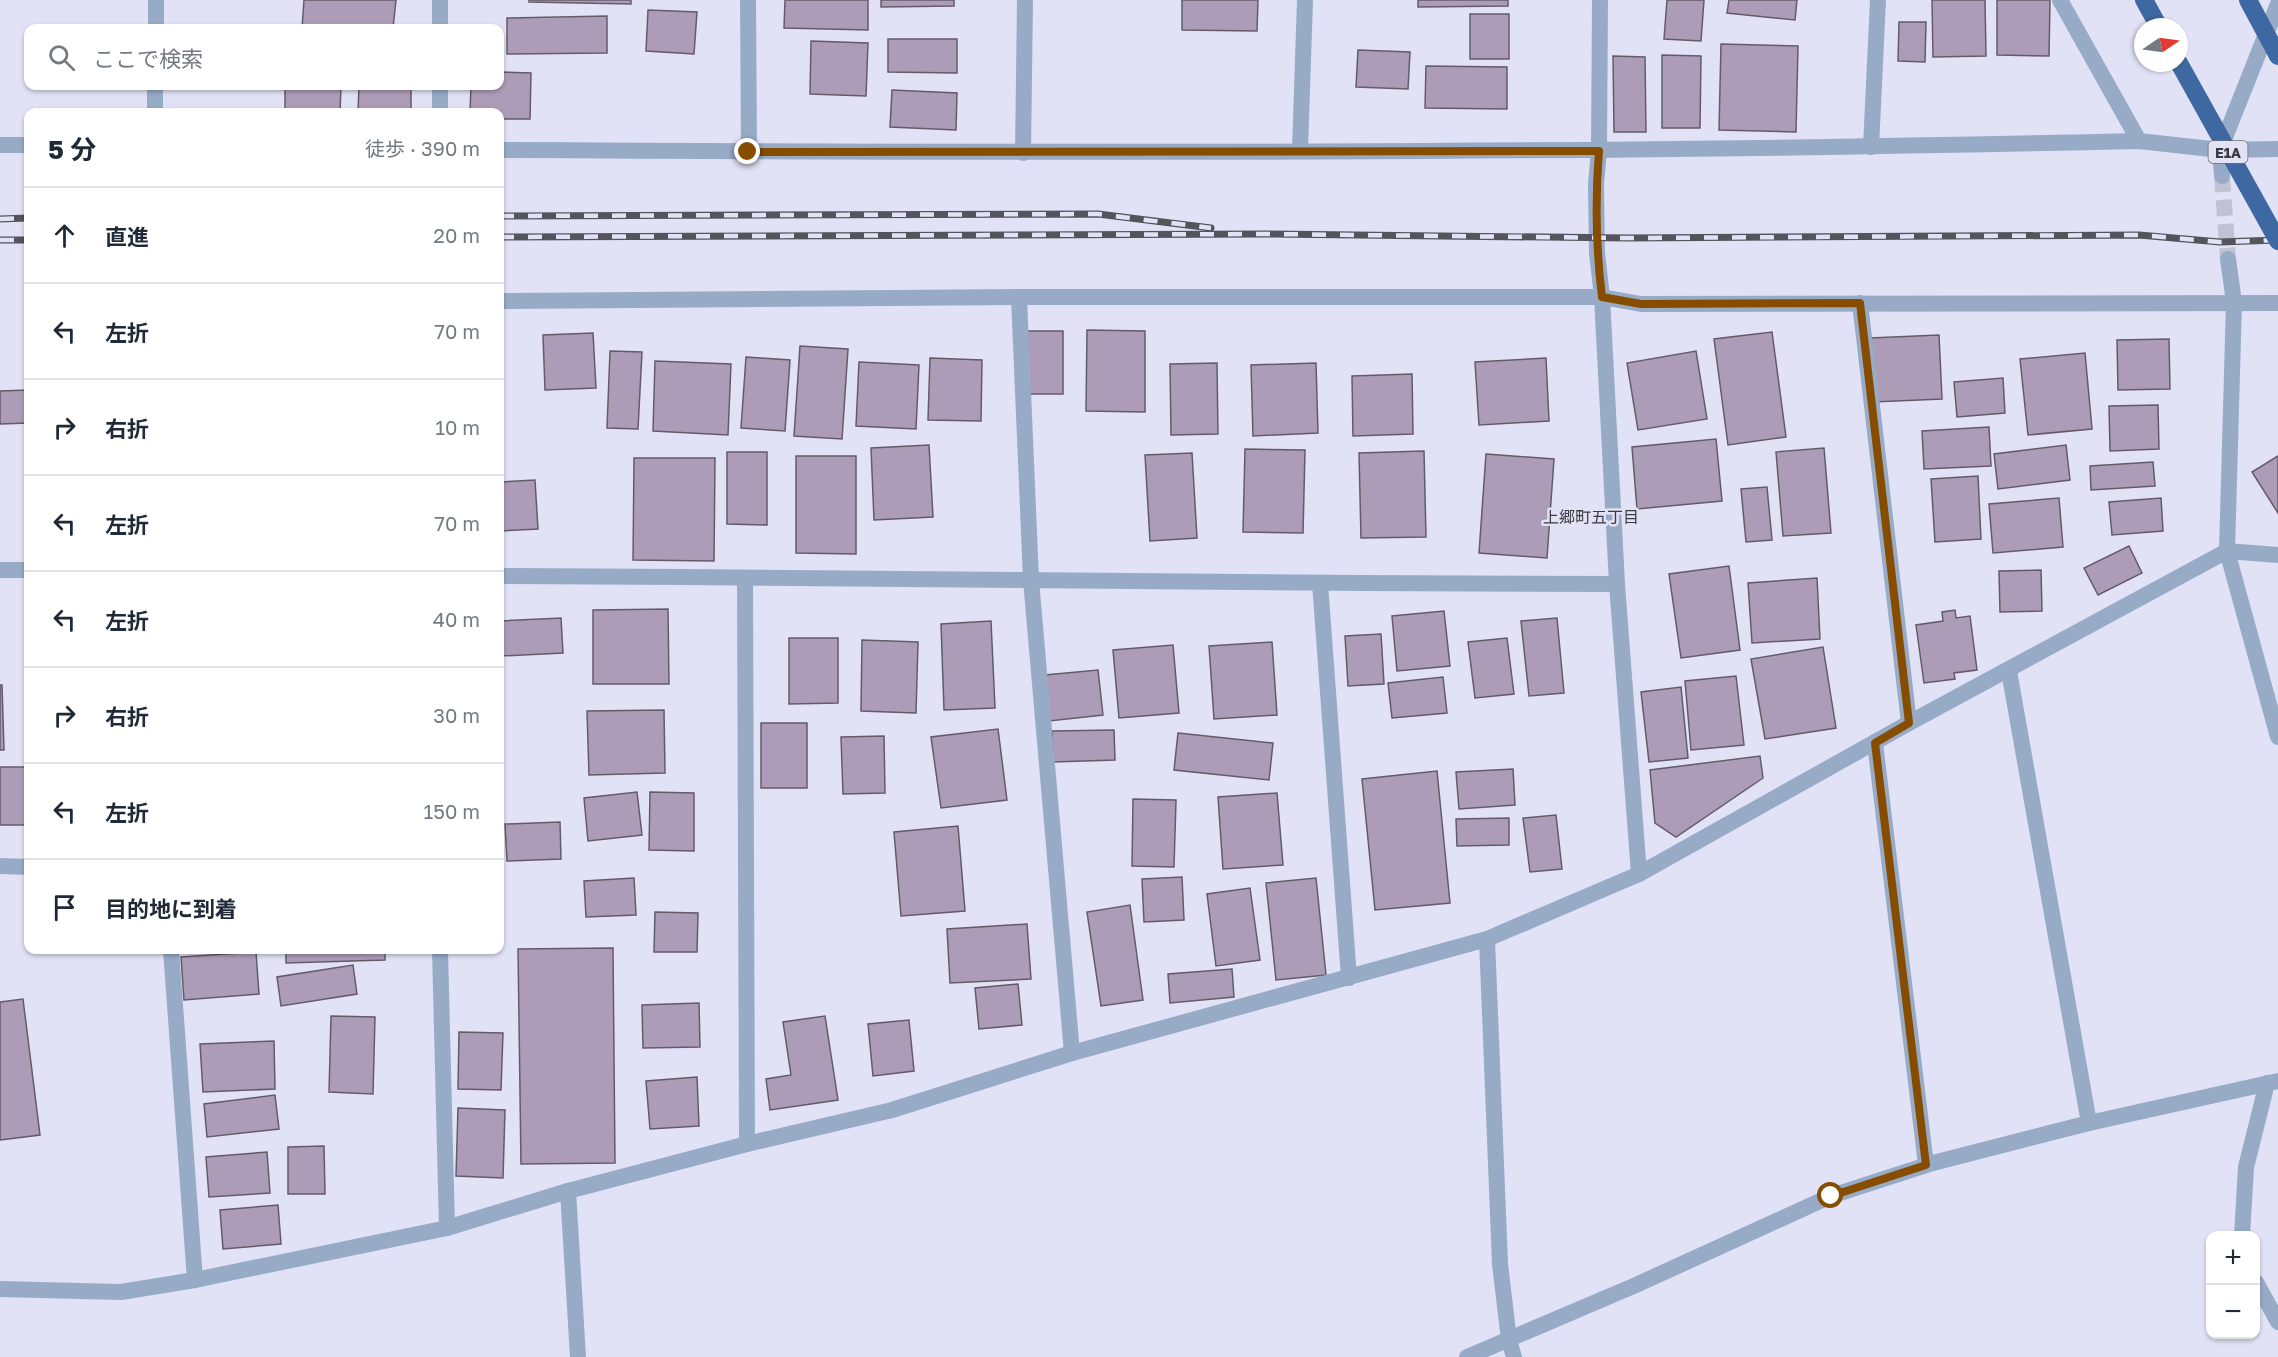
<!DOCTYPE html>
<html lang="ja">
<meta charset="utf-8">
<style>
:root{--surface:#fff;--page:#f6f6f7;--text:#1f2937;--muted:#747a83;--line:#e0e1e3}
body{margin:0;font-family:"Golos Text","Noto Sans JP",sans-serif;background:var(--page);color:var(--text)}
.controls{position:absolute;right:18px;bottom:18px;display:grid;overflow:hidden;border-radius:12px;box-shadow:0 2px 4px #0004}
.controls button{width:54px;height:54px;display:grid;place-items:center;padding:0;border:0;border-bottom:2px solid var(--line);background:var(--surface);color:var(--text);font:30px sans-serif}
.compass{position:absolute;left:2134px;top:18px;width:54px;height:54px;border-radius:50%;background:var(--surface);box-shadow:0 2px 4px #0004;rotate:77deg}
.stop{position:absolute;width:18px;height:18px;margin:-14px;border:4px solid #864d00;border-radius:50%;background:#fff}
.stop.end{background:#864d00;border-color:#fff;box-shadow:0 2px 6px #0008}
.list{margin:0;padding:0;list-style:none}
h2{display:flex;justify-content:space-between;align-items:center;height:78px;margin:0;padding:0 24px;font-size:26px}
h2 small{font-size:20px;font-weight:400;color:var(--muted)}
.list li{display:grid;grid-template-columns:39px 1fr auto;gap:18px;align-items:center;box-sizing:border-box;height:96px;padding:0 24px;border-top:2px solid var(--line)}
.list b{display:block;font-size:22px;white-space:nowrap}
.list em{font-size:20px;font-style:normal;color:var(--muted)}
.icon{flex:none;width:33px;height:33px;fill:none;stroke:currentColor;stroke-width:2;stroke-linecap:round;stroke-linejoin:round}
.map{position:relative;flex:none;width:2278px;height:1357px;overflow:hidden}
.search{position:absolute;background:var(--surface);box-shadow:0 2px 4px #0004;left:24px;top:24px;width:480px;height:66px;display:flex;align-items:center;gap:15px;box-sizing:border-box;padding:0 21px;border-radius:12px;color:var(--muted);font-size:22px}
.panel{position:absolute;background:var(--surface);box-shadow:0 2px 4px #0004;left:24px;top:108px;width:480px;height:846px;border-radius:12px}
.map>svg:first-child{display:block}
.building{fill:#ad9cb7;stroke:#645b6a;stroke-width:1.5}
.lines{fill:none;stroke-linecap:round;stroke-linejoin:round}
.minor-tunnel{stroke:#c0c1d1;stroke-width:16;stroke-dasharray:16 8;stroke-linecap:butt}
.minor{stroke:#97abc7;stroke-width:16}
.tertiary{stroke:#97abc7;stroke-width:16}
.motorway{stroke:#3d68a1;stroke-width:18}
.rail-casing{stroke:#54545d;stroke-width:7}
.rail{stroke:#e1e2f5;stroke-width:4.5;stroke-dasharray:14;stroke-linecap:butt}
.motorway-bridge{stroke:#3d68a1;stroke-width:18}
.route{stroke:#864d00;stroke-width:8}
.labels{text-anchor:middle;dominant-baseline:central;stroke-width:5;stroke-linejoin:round;paint-order:stroke}
.shield{fill:#e1e2f5;stroke:#6d6d78;stroke-width:1.5}
.shield-label{font-size:14px;font-weight:bold;fill:#3b3b43}
.neighbourhood-label{font-size:16px;fill:#3b3b43;stroke:#e1e2f5}
</style>
<div class="map">
<svg width="2278" height="1357" viewBox="0 0 2278 1357">
<rect width="100%" height="100%" fill="#e1e2f5"/>
<g class="building">
<path d="M304,0H396L393,28H302Z"/>
<path d="M529,0H631V4L529,2Z"/>
<path d="M785,0H868V30L784,28Z"/>
<path d="M881,0H954V6L881,7Z"/>
<path d="M1182,0H1258L1257,31L1182,30Z"/>
<path d="M1418,0H1508V6L1418,7Z"/>
<path d="M1667,0H1704L1701,41L1664,39Z"/>
<path d="M1729,0H1797L1795,20L1727,13Z"/>
<path d="M1932,0H1985L1986,56L1933,57Z"/>
<path d="M1997,0H2050L2049,56L1997,55Z"/>
<path d="M648,10L697,12L694,54L646,51Z"/>
<rect x="1470" y="14" width="39" height="45"/>
<path d="M607,16V53L507,54V18Z"/>
<path d="M1899,22H1926L1925,62L1898,61Z"/>
<path d="M888,39H957V73L888,72Z"/>
<path d="M811,41L868,43L866,96L810,94Z"/>
<path d="M1721,44L1798,46L1796,132L1719,130Z"/>
<path d="M1358,50L1410,52L1408,89L1356,87Z"/>
<path d="M1662,55L1701,56L1700,128H1662Z"/>
<path d="M1613,56L1645,57L1646,132H1614Z"/>
<path d="M1426,66L1507,67V109L1425,108Z"/>
<path d="M500,72L531,73L530,119H500V112H470L471,86H500Z"/>
<path d="M285,86H341L340,112H285Z"/>
<path d="M359,86H411V112H358Z"/>
<path d="M892,90L957,93L956,130L890,127Z"/>
<path d="M1087,330L1145,331V412L1086,411Z"/>
<rect x="1023" y="331" width="40" height="63"/>
<path d="M1772,332L1786,437L1728,445L1714,339Z"/>
<path d="M593,333L596,388L545,390L543,335Z"/>
<path d="M1939,335L1942,399L1873,402L1870,338Z"/>
<path d="M2169,339L2170,389L2118,390L2117,340Z"/>
<path d="M800,346L848,349L842,439L794,436Z"/>
<path d="M610,351L642,352L638,429L607,428Z"/>
<path d="M1696,351L1707,419L1638,430L1627,363Z"/>
<path d="M2085,353L2092,429L2028,435L2020,359Z"/>
<path d="M746,357L790,360L785,431L741,428Z"/>
<path d="M930,358L982,360L981,421L928,420Z"/>
<path d="M1546,358L1549,421L1479,425L1475,362Z"/>
<path d="M655,361L731,364L728,435L653,431Z"/>
<path d="M859,362L919,365L916,429L856,426Z"/>
<path d="M1217,363L1218,434L1171,435L1170,364Z"/>
<path d="M1316,363L1318,433L1253,436L1251,365Z"/>
<path d="M1412,374L1413,434L1353,436L1352,376Z"/>
<path d="M2003,378L2005,413L1957,417L1954,382Z"/>
<path d="M28,390V423L0,424V391Z"/>
<path d="M2158,405L2159,449L2110,451L2109,406Z"/>
<path d="M1989,427L1991,466L1924,469L1922,431Z"/>
<path d="M1716,439L1722,501L1637,509L1632,447Z"/>
<path d="M929,445L933,517L874,520L871,448Z"/>
<path d="M2066,445L2070,480L1998,489L1994,454Z"/>
<path d="M1824,448L1831,533L1783,536L1776,452Z"/>
<path d="M1245,449L1305,450L1303,533L1243,532Z"/>
<path d="M1424,451L1426,537L1361,538L1359,453Z"/>
<path d="M727,452H767V525L727,524Z"/>
<path d="M1192,453L1197,538L1150,541L1145,455Z"/>
<path d="M1486,454L1554,459L1547,558L1479,553Z"/>
<path d="M796,456H856V554L796,553Z"/>
<path d="M2278,456V513L2252,472Z"/>
<path d="M634,458H715L714,561L633,560Z"/>
<path d="M2153,462L2155,486L2091,490L2090,466Z"/>
<path d="M1978,476L1981,539L1935,542L1931,479Z"/>
<path d="M535,480L538,529L500,531V482Z"/>
<path d="M1767,487L1772,540L1746,542L1741,489Z"/>
<path d="M2059,498L2063,547L1993,553L1989,504Z"/>
<path d="M2161,498L2163,531L2112,535L2109,502Z"/>
<path d="M2129,546L2142,573L2098,595L2084,568Z"/>
<path d="M1729,566L1740,650L1681,658L1669,574Z"/>
<path d="M2041,570L2042,611L2000,612L1999,571Z"/>
<path d="M1817,578L1820,639L1752,643L1748,583Z"/>
<path d="M668,609L669,684H593V610Z"/>
<path d="M1955,610L1956,618L1970,616L1977,670L1954,673L1955,679L1924,683L1916,625L1943,621L1942,612Z"/>
<path d="M1444,611L1450,666L1397,671L1392,616Z"/>
<path d="M561,618L563,653L501,656L500,621Z"/>
<path d="M1557,618L1564,693L1529,696L1521,621Z"/>
<path d="M991,621L995,708L944,710L941,624Z"/>
<path d="M1381,634L1384,684L1348,686L1345,636Z"/>
<path d="M789,638H838V703L789,704Z"/>
<path d="M1507,638L1514,694L1475,698L1468,642Z"/>
<path d="M862,640L918,642L916,713L861,711Z"/>
<path d="M1272,642L1277,715L1214,719L1209,646Z"/>
<path d="M1173,645L1179,713L1119,718L1113,650Z"/>
<path d="M1823,647L1836,728L1765,739L1751,659Z"/>
<path d="M1098,670L1103,715L1049,721L1045,675Z"/>
<path d="M1736,676L1744,745L1691,750L1685,681Z"/>
<path d="M1443,677L1447,713L1392,718L1388,683Z"/>
<path d="M0,685H2L4,750H0Z"/>
<path d="M1681,687L1688,758L1649,762L1641,692Z"/>
<path d="M664,710L665,773L589,775L587,711Z"/>
<rect x="761" y="723" width="46" height="65"/>
<path d="M998,729L1007,800L941,808L931,737Z"/>
<path d="M1114,730L1115,760L1053,762L1052,731Z"/>
<path d="M1178,733L1273,743L1269,780L1174,770Z"/>
<path d="M884,736L885,793L843,794L841,737Z"/>
<path d="M1760,756L1763,778L1676,837L1655,823L1650,770Z"/>
<rect x="0" y="767" width="28" height="58"/>
<path d="M1513,769L1515,805L1459,809L1456,772Z"/>
<path d="M1437,771L1450,903L1375,910L1362,779Z"/>
<path d="M637,792L642,835L588,841L584,798Z"/>
<path d="M650,792L694,793V851L649,850Z"/>
<path d="M1277,793L1283,865L1223,869L1218,797Z"/>
<path d="M1133,799L1176,800L1174,867L1132,866Z"/>
<path d="M1556,815L1562,869L1530,872L1523,818Z"/>
<path d="M1509,818V845L1457,846L1456,819Z"/>
<path d="M560,822L561,859L507,861L505,824Z"/>
<path d="M958,826L965,911L901,916L894,832Z"/>
<path d="M1182,877L1184,920L1144,922L1142,879Z"/>
<path d="M634,878L636,915L586,917L584,881Z"/>
<path d="M1316,878L1326,975L1276,980L1266,883Z"/>
<path d="M1250,888L1260,960L1216,966L1207,894Z"/>
<path d="M1130,905L1143,1000L1101,1006L1087,912Z"/>
<path d="M655,912L698,913L697,952H654Z"/>
<path d="M1027,924L1031,979L950,983L947,929Z"/>
<path d="M613,948L615,1163L521,1164L518,949Z"/>
<path d="M286,950H385V960L286,963Z"/>
<path d="M256,952L259,994L184,1000L181,957Z"/>
<path d="M353,965L357,994L281,1006L277,977Z"/>
<path d="M1232,969L1234,997L1170,1003L1168,974Z"/>
<path d="M1018,984L1022,1025L979,1029L975,988Z"/>
<path d="M23,999L40,1135L0,1140V1002Z"/>
<path d="M699,1003L700,1047L643,1048L642,1005Z"/>
<path d="M331,1016L375,1017L373,1094L329,1092Z"/>
<path d="M825,1016L838,1100L770,1110L766,1079L791,1075L783,1022Z"/>
<path d="M909,1020L914,1071L873,1076L868,1024Z"/>
<path d="M459,1032L503,1033L501,1090L458,1089Z"/>
<path d="M274,1041L275,1089L203,1092L200,1044Z"/>
<path d="M697,1077L699,1126L650,1129L646,1081Z"/>
<path d="M275,1095L279,1129L207,1137L204,1104Z"/>
<path d="M458,1108L505,1110L503,1178L456,1176Z"/>
<path d="M324,1146L325,1194H288V1147Z"/>
<path d="M267,1152L270,1193L209,1197L206,1157Z"/>
<path d="M278,1205L281,1244L223,1249L220,1210Z"/>
</g>
<g class="lines">
<path class="minor-tunnel" d="M2222,176L2228,259"/>
<g class="minor">
<path d="M748,0L749,152"/>
<path d="M2060,0L2139,141"/>
<path d="M156,28V0"/>
<path d="M155,112V86"/>
<path d="M0,145H28"/>
<path d="M1871,147L1878,0"/>
<path d="M500,150C1046,153 1592,154 2139,141L2220,150L2278,149"/>
<path d="M1300,150L1305,0"/>
<path d="M1023,153L1025,0"/>
<path d="M2222,176L2220,150L2278,4"/>
<path d="M2228,259L2234,302L2227,551L2278,737"/>
<path d="M1019,297L1031,580L1072,1053"/>
<path d="M500,301L1019,297H1602L1641,304L2278,303"/>
<path d="M1860,303L1909,723"/>
<path d="M0,570H28"/>
<path d="M500,576L682,577"/>
<path d="M745,578L747,1144"/>
<path d="M1320,583L1349,978"/>
<path d="M1359,583L1617,584L1602,297L1597,253L1596,184L1599,151L1600,0"/>
<path d="M1617,584L1639,874"/>
<path d="M2009,671L2089,1123"/>
<path d="M1875,743L1926,1165"/>
<path d="M0,866L28,867"/>
<path d="M1487,939L1500,1264L1509,1340L1514,1357"/>
<path d="M171,950L195,1280"/>
<path d="M568,1191L578,1357"/>
<path d="M2242,1236L2246,1167L2267,1083"/>
<path d="M2256,1282L2278,1322"/>
<path d="M0,1289L121,1292L195,1280L447,1228L568,1191L747,1144L892,1110L1072,1053L1487,939L1639,874L1909,723L2227,551L2278,555"/>
<path d="M1467,1357L1636,1285L1831,1196L1933,1163L2089,1123L2278,1081"/>
</g>
<g class="tertiary">
<path d="M440,0V28"/>
<path d="M440,86V112"/>
<path d="M682,577L1359,583"/>
<path d="M440,950L447,1228"/>
</g>
<path class="motorway" d="M2144,0L2159,27"/>
<g class="rail-casing">
<g id="rail">
<path d="M500,216L1098,214L1211,228"/>
<path d="M0,219L28,218"/>
<path d="M500,237L1264,234L1627,238L2139,235L2220,242L2278,240"/>
<path d="M0,240H28"/>
</g>
</g>
<use href="#rail" class="rail"/>
<g class="motorway-bridge">
<path d="M2248,0L2278,56"/>
<path d="M2179,63L2278,241"/>
</g>
</g>
<g class="lines">
<path class="route" d="M748,152C1032,154 1316,150 1599,151C1595,200 1596,248 1602,297L1641,304L1860,303L1909,723L1875,743L1926,1165L1831,1196"/>
</g>
<g class="labels">
<rect class="shield" x="2208.5" y="141" width="39" height="22" rx="4.5"/>
<g class="shield-label">
<text x="2228" y="152">E1A</text>
</g>
<g class="neighbourhood-label">
<text x="1591" y="517">上郷町五丁目</text>
</g>
</g>
</svg>
<div class="controls">
<button>+</button>
<button>−</button>
</div>
<svg class="compass" viewBox="-18 -18 36 36"><path d="M0-13l5 13h-10z" fill="#e53935"/><path d="M0 13l5-13h-10z" fill="#747a83"/></svg>
<div class="stop" style="left:1831px;top:1196px"></div>
<div class="stop end" style="left:748px;top:152px"></div>
<div class="search"><svg class="icon" aria-label="search" viewBox="0 0 24 24"><circle cx="10" cy="10" r="6"/><path d="M15 15l6 6"/></svg>ここで検索</div>
<section class="panel">
<h2>5 分<small>徒歩 · 390 m</small></h2>
<ul class="list">
<li><svg class="icon" aria-label="ahead" viewBox="0 0 24 24"><path d="M12 20V5M6 11l6-6 6 6"/></svg><div><b>直進</b></div><em>20 m</em></li>
<li><svg class="icon" aria-label="left" viewBox="0 0 24 24"><path d="M17 20v-9H6M10 6l-5 5 5 5"/></svg><div><b>左折</b></div><em>70 m</em></li>
<li><svg class="icon" aria-label="right" viewBox="0 0 24 24"><path d="M7 20v-9h11M14 6l5 5-5 5"/></svg><div><b>右折</b></div><em>10 m</em></li>
<li><svg class="icon" aria-label="left" viewBox="0 0 24 24"><path d="M17 20v-9H6M10 6l-5 5 5 5"/></svg><div><b>左折</b></div><em>70 m</em></li>
<li><svg class="icon" aria-label="left" viewBox="0 0 24 24"><path d="M17 20v-9H6M10 6l-5 5 5 5"/></svg><div><b>左折</b></div><em>40 m</em></li>
<li><svg class="icon" aria-label="right" viewBox="0 0 24 24"><path d="M7 20v-9h11M14 6l5 5-5 5"/></svg><div><b>右折</b></div><em>30 m</em></li>
<li><svg class="icon" aria-label="left" viewBox="0 0 24 24"><path d="M17 20v-9H6M10 6l-5 5 5 5"/></svg><div><b>左折</b></div><em>150 m</em></li>
<li><svg class="icon" aria-label="arrive" viewBox="0 0 24 24"><path d="M6 21V4h12l-3 4 3 4H6"/></svg><div><b>目的地に到着</b></div></li>
</ul>
</section>
</div>
